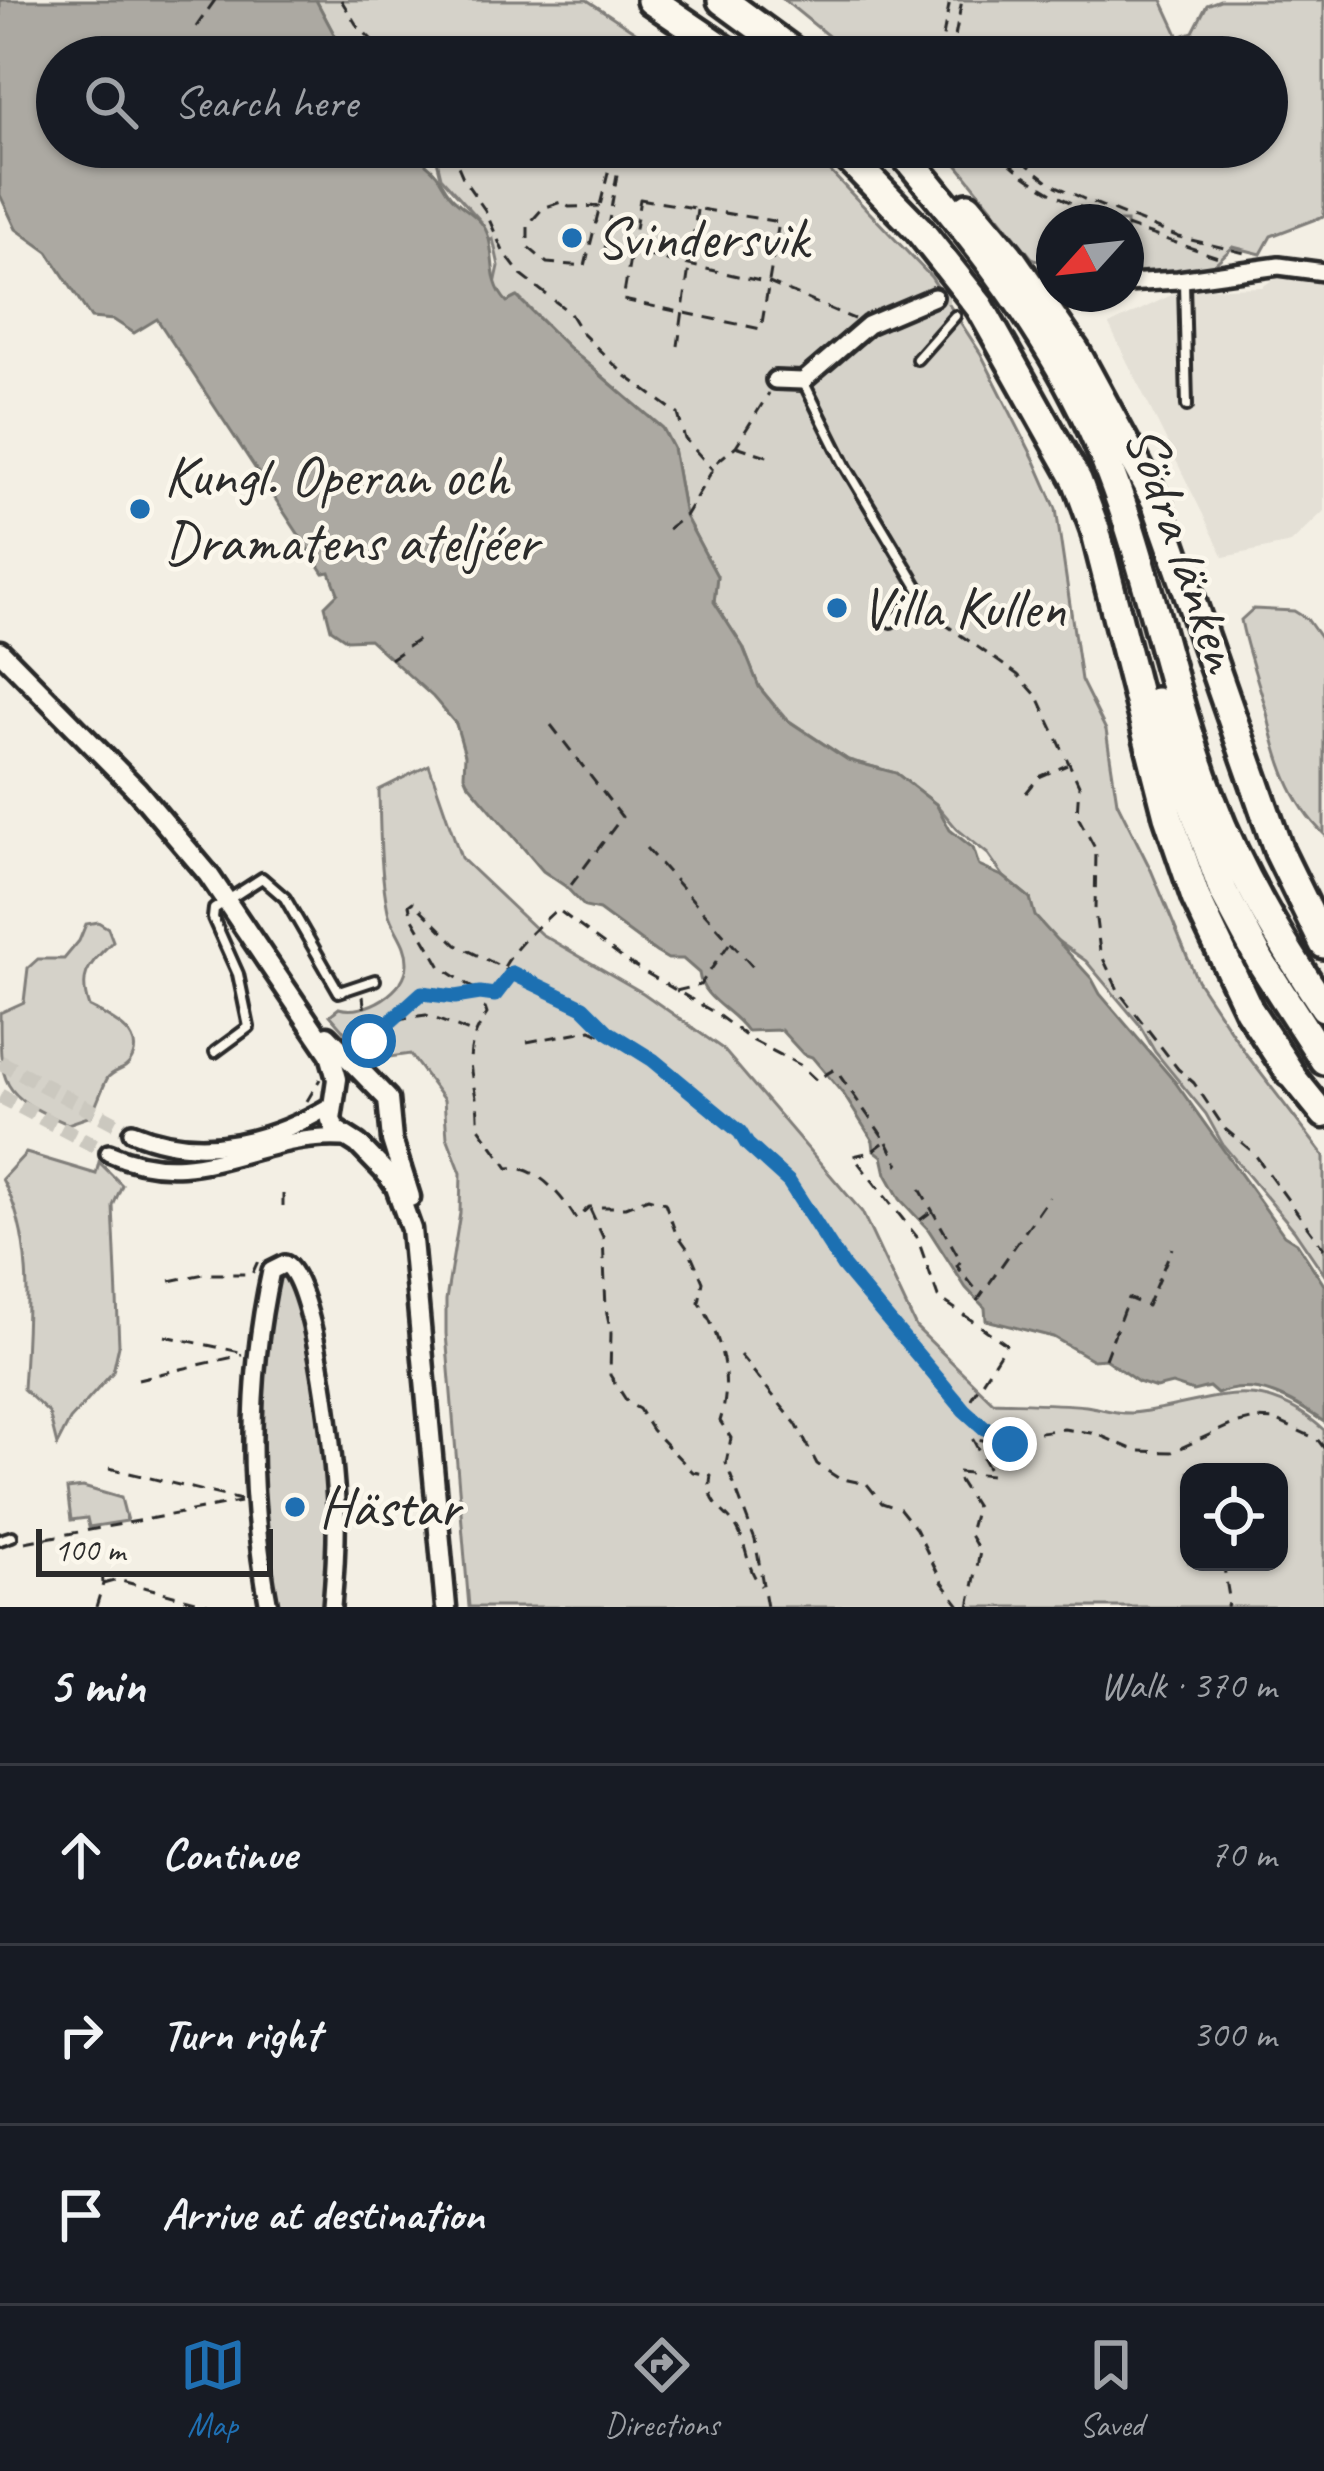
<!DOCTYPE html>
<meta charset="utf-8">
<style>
:root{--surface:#171b24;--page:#242831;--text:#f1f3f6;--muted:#9ea1a6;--line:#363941;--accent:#1f6fb2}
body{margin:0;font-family:Caveat,sans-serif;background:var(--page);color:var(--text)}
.controls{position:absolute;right:36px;bottom:36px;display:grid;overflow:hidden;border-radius:24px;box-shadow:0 3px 9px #0004}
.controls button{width:108px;height:108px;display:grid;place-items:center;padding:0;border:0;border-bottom:3px solid var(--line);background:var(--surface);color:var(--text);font:60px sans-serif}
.compass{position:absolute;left:1036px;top:204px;width:108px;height:108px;border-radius:50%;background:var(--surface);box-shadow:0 3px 9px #0004;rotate:243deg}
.scale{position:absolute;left:36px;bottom:30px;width:237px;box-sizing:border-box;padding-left:12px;border:6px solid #2b2b2b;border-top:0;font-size:33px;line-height:42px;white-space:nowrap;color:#2b2b2b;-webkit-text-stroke:9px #fbf7ec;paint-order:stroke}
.stop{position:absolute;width:36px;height:36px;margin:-27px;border:9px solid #1f6fb2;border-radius:50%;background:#fff}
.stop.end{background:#1f6fb2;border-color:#fff;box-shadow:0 3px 12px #0008}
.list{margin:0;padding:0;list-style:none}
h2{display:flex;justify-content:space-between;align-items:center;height:156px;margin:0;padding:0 48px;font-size:51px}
h2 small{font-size:39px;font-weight:400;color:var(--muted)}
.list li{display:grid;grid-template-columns:78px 1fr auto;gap:36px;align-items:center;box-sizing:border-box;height:180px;padding:0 48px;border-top:3px solid var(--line)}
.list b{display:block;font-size:45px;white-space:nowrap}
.list em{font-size:39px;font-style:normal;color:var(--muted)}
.icon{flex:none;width:66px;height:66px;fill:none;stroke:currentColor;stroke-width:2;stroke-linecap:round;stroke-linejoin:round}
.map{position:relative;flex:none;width:1324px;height:1607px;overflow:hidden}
.search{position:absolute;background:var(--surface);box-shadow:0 3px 9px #0004;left:36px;right:36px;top:36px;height:132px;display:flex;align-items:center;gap:30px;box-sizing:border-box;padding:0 42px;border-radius:66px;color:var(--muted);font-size:45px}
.sheet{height:696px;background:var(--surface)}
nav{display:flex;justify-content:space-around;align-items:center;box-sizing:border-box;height:168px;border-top:3px solid var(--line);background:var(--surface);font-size:33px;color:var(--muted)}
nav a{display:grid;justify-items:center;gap:6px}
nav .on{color:var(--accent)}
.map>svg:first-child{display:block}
.built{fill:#e4e0d6}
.green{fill:#d5d2c9;stroke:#807e7a;stroke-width:3;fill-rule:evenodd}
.water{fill:#aca9a2;stroke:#787772;stroke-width:3}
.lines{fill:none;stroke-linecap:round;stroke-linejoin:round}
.minor-tunnel{stroke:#cbc8bf;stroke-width:15;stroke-dasharray:15 8;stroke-linecap:butt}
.service-casing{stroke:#2b2b2b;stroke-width:16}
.minor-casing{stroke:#2b2b2b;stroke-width:24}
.tertiary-casing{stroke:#2b2b2b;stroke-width:27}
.primary-casing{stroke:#2b2b2b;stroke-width:33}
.motorway-casing{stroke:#2b2b2b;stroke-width:36}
.path{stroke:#2b2b2b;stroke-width:3;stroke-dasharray:12 9;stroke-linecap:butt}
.service{stroke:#fbf7ec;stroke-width:8}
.minor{stroke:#fbf7ec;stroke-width:15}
.tertiary{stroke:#fbf7ec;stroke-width:18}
.primary{stroke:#fbf7ec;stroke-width:24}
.motorway{stroke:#fbf7ec;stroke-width:27}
.route{stroke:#1f6fb2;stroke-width:15}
.poi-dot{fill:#1f6fb2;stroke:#fbf7ec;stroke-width:4.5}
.labels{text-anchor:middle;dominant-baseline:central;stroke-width:9;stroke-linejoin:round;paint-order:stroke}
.poi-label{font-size:57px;fill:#2b2b2b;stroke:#fbf7ec;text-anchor:start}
.street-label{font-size:57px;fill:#2b2b2b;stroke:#fbf7ec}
</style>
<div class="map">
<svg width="1324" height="1607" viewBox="0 0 1324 1607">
<rect width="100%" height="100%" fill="#f3efe4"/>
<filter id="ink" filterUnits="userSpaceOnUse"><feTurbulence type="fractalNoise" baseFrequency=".00833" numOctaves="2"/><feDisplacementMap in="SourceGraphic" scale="24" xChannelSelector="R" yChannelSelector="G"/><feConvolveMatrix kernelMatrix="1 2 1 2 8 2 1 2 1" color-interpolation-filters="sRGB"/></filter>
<g filter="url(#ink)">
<path class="built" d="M1278,276L1324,282V511L1291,543L1224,557L1109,325L1184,289L1262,287Z"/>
<g class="green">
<path d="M316,0H587L673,57H356L334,34Z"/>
<path d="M784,0H1162L1179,37L1193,32L1207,5L1220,0H1324V216L1271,236L1261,254L1233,247L1205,273L1126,277V222H1054V267L1032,258L943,147H1267V57H854Z"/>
<path d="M434,147H807L931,277L981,354L1034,459L1056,509L1081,680L1106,730L1117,802L1151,870L1197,980L1246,1054L1324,1156V1274L1294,1230L1223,1145L1206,1114L1155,1052L1139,1024L1086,961L1052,937L1034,916L1030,898L1004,877L988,854L957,829L936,804L896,773L848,760L785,718L759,687L743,647L714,602L717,576L685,516L673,448L663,428L569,348L518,297L507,303L494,289L499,266L493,239L490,241L480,220L441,177Z"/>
<path d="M1253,609L1294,611L1307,619L1324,643V834C1290,802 1277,757 1267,713C1259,682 1247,652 1241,620Z"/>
<path d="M429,765L461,858L541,934L643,993L723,1049L862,1212L916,1327L993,1402C1024,1403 1055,1403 1086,1406C1101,1408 1117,1414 1132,1413C1209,1405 1254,1368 1324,1430V1607H469L446,1334V1300L460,1213L461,1173L447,1137L444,1100L410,1054L369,1060L330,1015L339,1008C364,1016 408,991 407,962C407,942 392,929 388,911C380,872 380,829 379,790ZM1189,1472H1279V1562H1189Z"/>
<path d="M98,922L108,928L113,941C91,964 77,972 89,1007C108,1017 148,1034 130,1062C124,1072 113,1069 107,1079C101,1091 97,1104 91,1116L68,1124C0,1095 0,1085 0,1013L24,1002L28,968L38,959H64L79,941L86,924Z"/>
<path d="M26,1153L96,1174L99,1162L122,1185L113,1206L119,1345L113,1372L70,1420L57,1445L49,1413L23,1389C27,1321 36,1240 2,1179Z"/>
<path d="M291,1272C314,1342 330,1420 331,1494C331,1531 328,1569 326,1607H277C256,1495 256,1384 280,1273Z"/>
<path d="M83,1487L121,1498L127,1521L89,1527L87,1518L71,1520L67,1489Z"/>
</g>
<path class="water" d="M0,0H316L334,34L356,57H57V147H427L426,164C441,176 440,182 450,195C463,211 484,216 489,239C495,262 489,283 507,302L517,297L569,348L662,428L673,448L685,516L717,576L714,602L743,647L759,687L784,718L848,760L896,773L936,804L950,830L973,848L979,866L1004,877L1030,898L1035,916L1092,979L1100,994L1175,1082L1284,1235L1297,1243L1324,1285V1422C1292,1400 1255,1378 1217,1394L1209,1387L1193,1391L1172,1384L1156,1388L1138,1382L1105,1359L1093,1360L1053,1337L986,1320L985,1308L966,1288L928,1229L900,1199L886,1174L882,1156L874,1150L873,1141L844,1095L812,1057L803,1054L781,1030L747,1031C732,1009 702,1000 699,973L683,959H668L656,952L599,910L585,907L565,886L543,871L467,782L464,775L465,755L456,724L433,697L369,639L347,640L331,629L325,606L338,593L330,572L324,573L157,319L134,333L114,320L91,318L48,252L16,229L0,195Z"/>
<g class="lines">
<g class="minor-tunnel">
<path d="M934,297L1054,286"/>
<path d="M0,1062L132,1132"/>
<path d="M0,1096L109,1153"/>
</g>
<g class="service-casing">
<g id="service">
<path d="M1184,282L1187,406"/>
<path d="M917,359L955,316"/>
<path d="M804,383L846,467L922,594L891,622"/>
<path d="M215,1052L249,1027L238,974L213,918L214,909L262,878L285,898L339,992L375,980"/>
<path d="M0,1540L12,1536"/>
</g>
</g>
<g class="minor-casing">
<g id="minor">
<path d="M1126,283L1178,280L1279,266L1324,272"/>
<path d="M775,380L803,381L868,325L934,297"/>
<path d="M132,1132C201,1161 270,1142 332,1105"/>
<path d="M109,1153C198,1193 256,1133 343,1138"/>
<path d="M269,1607C248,1496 247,1381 271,1271L285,1264C316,1281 335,1464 336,1505C337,1539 335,1573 332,1607"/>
</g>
</g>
<g class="tertiary-casing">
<g id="tertiary">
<path d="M0,651L137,790L208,874L330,1054L337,1079L331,1120L336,1130L358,1144L387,1174L396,1187L411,1229L446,1607"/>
<path d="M327,1036L388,1099L392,1140L410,1197"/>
</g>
</g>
<g class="primary-casing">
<path id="primary" d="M1290,1073L1324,1115"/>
</g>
<g class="motorway-casing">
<g id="motorway">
<path d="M651,0L735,57"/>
<path d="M722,0L800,57"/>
<path d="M838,147L919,230L980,307L1077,480L1095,529L1168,816L1196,898L1249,1010L1290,1073"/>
<path d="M898,147C966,228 1035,313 1082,408C1144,532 1162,670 1211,799C1239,873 1280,941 1324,1007"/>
<path d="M968,207L1009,256L1075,351L1156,501L1279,852L1324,944"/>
<path d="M1156,702L1223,891L1261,962L1324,1060"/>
</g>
</g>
<g class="path">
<path d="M341,0L356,24L389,57"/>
<path d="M196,27L215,0"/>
<path d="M939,57L950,0"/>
<path d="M956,57L954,42L962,0"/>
<path d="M450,147L464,180L485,210L503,251L521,275L569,312L582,333L626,376L678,414L685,439L713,470"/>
<path d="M594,147L611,161L619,163L608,226L597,222"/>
<path d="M993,147C1027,184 1069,203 1115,222"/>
<path d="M1005,147L1052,184L1084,199L1179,237L1245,253"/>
<path d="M640,199L779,222L761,329L623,300Z"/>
<path d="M600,206L569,207L561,202L543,208L528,225V247L547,263L585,266L611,161"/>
<path d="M1126,226L1221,258"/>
<path d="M604,246L769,283L854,319"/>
<path d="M678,346L697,210"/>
<path d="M736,446L773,458"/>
<path d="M668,529L685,516L718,461L736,446L769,393"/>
<path d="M929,606L946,625L1018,675L1038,697L1079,785L1077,815L1096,850L1095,911L1100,952L1119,992L1178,1069L1194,1083L1225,1129L1253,1152L1324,1249"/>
<path d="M390,659L422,637"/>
<path d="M551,725L622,817L568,889"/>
<path d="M1026,793L1039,777L1067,765"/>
<path d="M646,848L754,968"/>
<path d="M504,967C520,940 535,930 557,909L626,961L715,1013L750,1039L800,1065L816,1080L835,1069L886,1141L871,1152L853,1156L917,1237L938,1297L1006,1344L965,1408"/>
<path d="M511,974L485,1008L487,1014C454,1062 480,1079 478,1126L508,1168C537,1165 562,1196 576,1219L589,1207H625L648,1198L665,1203L675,1231L690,1252L703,1282L699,1302C722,1336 733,1382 720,1421L731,1438L726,1463L755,1540L767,1607"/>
<path d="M676,991L700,985L729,944"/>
<path d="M363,996L368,1039"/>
<path d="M396,1019L426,1015L472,1033"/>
<path d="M527,1042L591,1030L602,1035L607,1033"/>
<path d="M361,1048L421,993L455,997L480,993L441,967L412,917L409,905L413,902L457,945L582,1007L739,1132L747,1144L789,1182L843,1266L964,1410L984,1428L1017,1438"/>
<path d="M307,1101L320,1079"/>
<path d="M887,1142L899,1165"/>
<path d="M920,1189L961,1261L957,1266L981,1296"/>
<path d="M283,1194V1208"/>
<path d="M590,1209L603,1237L606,1309L611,1332L610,1375L628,1403L639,1409L652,1430L693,1472L711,1475C705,1508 728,1509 739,1532C748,1552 747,1569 761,1586"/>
<path d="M920,1220L932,1211"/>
<path d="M170,1281L204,1274H252L258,1261"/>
<path d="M977,1301L1049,1197"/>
<path d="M165,1336L240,1352"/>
<path d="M740,1355L796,1424L817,1464L838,1478L867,1484L882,1503L900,1509L916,1529L942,1582L961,1607"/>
<path d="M1105,1359L1128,1298L1147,1306L1172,1248"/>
<path d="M138,1379L242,1355"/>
<path d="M109,1468L241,1500"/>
<path d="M25,1542L240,1502"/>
<path d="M1223,1562L1229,1597L1227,1607"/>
<path d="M103,1584L118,1580L218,1607"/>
<path d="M96,1607L103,1584L102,1569"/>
<path d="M969,1607L980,1552L969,1533L976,1507L956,1476L957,1472L992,1475L972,1438L1010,1445L1032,1433L1064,1429L1097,1434L1136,1451L1172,1452L1231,1425L1255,1419L1275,1420L1317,1439L1324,1448"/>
</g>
<use href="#service" class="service"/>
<use href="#minor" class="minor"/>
<use href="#tertiary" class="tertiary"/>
<use href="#primary" class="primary"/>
<use href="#motorway" class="motorway"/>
</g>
</g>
<g class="lines" filter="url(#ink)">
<path class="route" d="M369,1041L422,993L455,997L480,993L495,995L512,973L583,1007L608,1032L653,1060L740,1132L747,1144L789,1182L843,1266L964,1410L984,1428L1017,1438L1010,1444"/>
</g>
<g class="poi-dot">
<circle cx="572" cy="238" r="12"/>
<circle cx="140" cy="509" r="12"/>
<circle cx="837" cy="608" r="12"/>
<circle cx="295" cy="1507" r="12"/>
</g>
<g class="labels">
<g class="poi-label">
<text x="596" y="238">Svindersvik</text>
<text x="164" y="476">Kungl. Operan och<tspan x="164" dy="66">Dramatens ateljéer</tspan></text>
<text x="861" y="608">Villa Kullen</text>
<text x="319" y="1507">Hästar</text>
</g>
<g class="street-label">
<text transform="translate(1184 548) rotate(71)">Södra länken</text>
</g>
</g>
</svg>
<div class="controls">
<button><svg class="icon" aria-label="locate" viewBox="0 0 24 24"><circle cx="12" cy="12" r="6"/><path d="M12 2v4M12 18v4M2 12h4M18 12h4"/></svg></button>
</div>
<svg class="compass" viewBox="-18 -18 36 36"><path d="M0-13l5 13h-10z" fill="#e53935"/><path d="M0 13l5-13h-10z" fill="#9ea1a6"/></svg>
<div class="scale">100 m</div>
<div class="stop" style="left:369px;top:1041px"></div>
<div class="stop end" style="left:1010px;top:1444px"></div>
<div class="search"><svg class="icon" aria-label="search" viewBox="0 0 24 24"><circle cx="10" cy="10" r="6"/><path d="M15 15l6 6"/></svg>Search here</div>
</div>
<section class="sheet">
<h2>5 min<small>Walk · 370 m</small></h2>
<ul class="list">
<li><svg class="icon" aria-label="ahead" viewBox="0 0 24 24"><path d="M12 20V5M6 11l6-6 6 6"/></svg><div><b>Continue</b></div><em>70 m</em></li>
<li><svg class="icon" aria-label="right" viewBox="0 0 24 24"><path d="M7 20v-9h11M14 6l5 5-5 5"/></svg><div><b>Turn right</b></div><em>300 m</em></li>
<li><svg class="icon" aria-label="arrive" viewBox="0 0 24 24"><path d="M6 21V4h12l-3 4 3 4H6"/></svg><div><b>Arrive at destination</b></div></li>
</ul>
</section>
<nav>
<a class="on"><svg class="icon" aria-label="map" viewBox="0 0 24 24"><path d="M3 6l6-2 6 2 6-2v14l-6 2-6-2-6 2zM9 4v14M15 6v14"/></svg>Map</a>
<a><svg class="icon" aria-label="directions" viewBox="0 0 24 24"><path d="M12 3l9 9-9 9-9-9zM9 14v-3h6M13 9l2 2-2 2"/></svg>Directions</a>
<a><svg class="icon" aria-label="saved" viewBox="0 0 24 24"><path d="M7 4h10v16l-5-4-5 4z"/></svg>Saved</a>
</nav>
